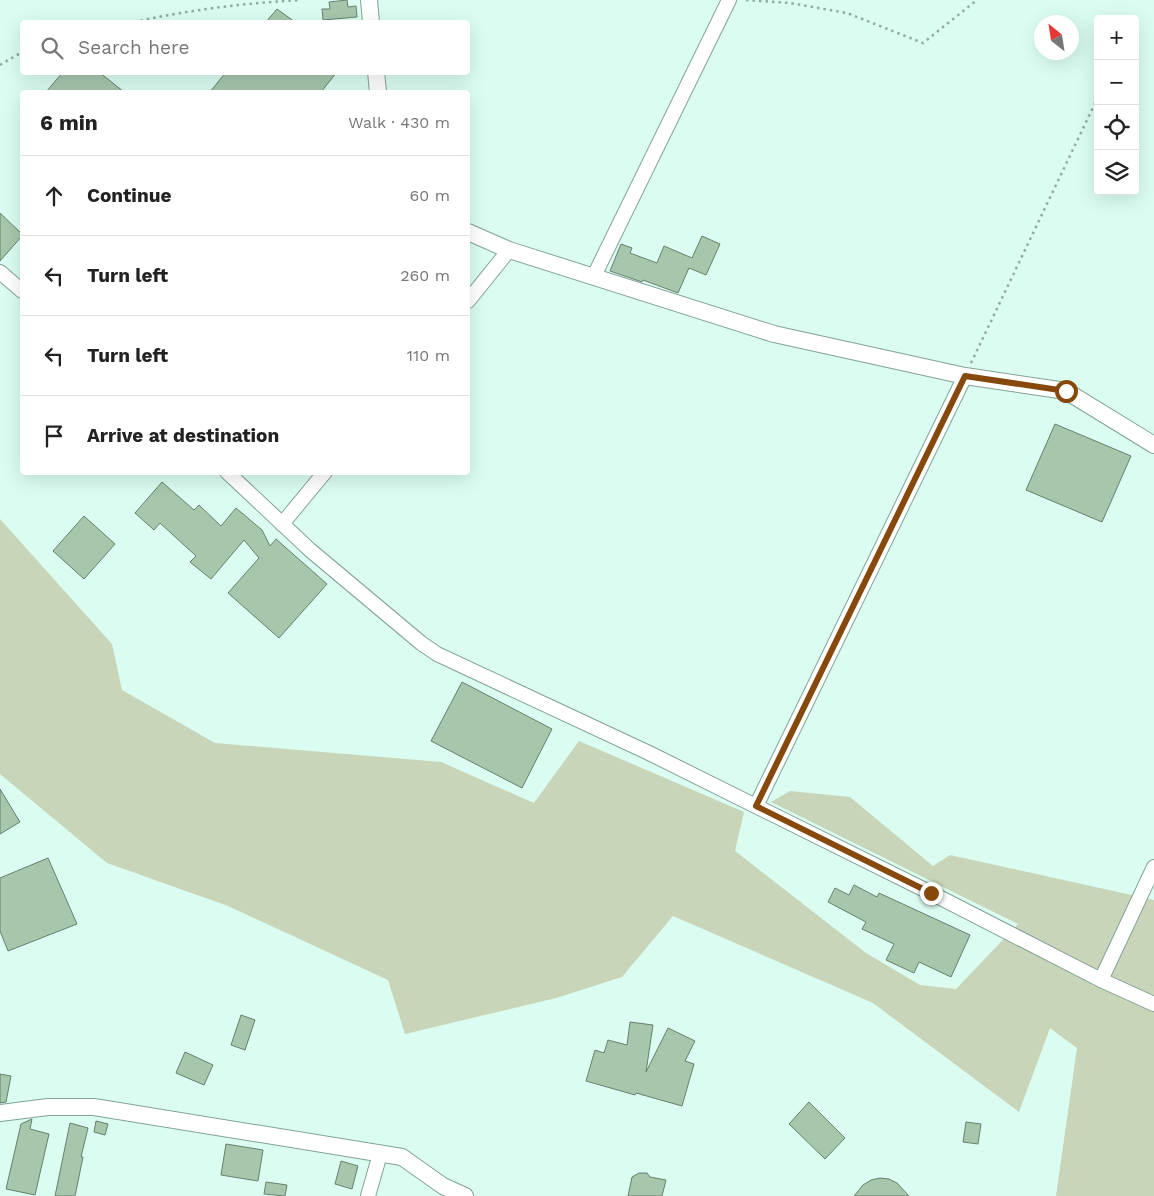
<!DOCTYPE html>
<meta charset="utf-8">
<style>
:root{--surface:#fff;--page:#f6f6f6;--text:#222;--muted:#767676;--line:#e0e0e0}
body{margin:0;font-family:"Work Sans",sans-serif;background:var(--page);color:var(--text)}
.controls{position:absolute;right:15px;top:15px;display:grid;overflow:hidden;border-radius:5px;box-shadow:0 5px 20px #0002}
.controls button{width:45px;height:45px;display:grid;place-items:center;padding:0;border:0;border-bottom:1px solid var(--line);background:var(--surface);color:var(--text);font:25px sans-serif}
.compass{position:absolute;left:1034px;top:15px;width:45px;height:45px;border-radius:50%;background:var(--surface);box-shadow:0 5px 20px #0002;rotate:330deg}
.stop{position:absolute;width:15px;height:15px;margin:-11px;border:4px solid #87480c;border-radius:50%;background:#fff}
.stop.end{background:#87480c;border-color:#fff;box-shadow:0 1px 5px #0008}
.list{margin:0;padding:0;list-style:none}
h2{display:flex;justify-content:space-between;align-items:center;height:65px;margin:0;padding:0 20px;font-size:21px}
h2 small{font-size:16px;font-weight:400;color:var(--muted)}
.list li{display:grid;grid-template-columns:32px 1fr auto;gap:15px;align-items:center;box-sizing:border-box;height:80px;padding:0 20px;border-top:1px solid var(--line)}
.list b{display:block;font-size:19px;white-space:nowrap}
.list em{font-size:16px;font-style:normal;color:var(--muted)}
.icon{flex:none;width:28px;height:28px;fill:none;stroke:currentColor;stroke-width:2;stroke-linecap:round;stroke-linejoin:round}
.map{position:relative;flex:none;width:1154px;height:1196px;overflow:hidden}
.search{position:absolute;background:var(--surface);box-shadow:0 5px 20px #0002;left:20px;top:20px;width:450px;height:55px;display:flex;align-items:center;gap:12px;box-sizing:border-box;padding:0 18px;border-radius:5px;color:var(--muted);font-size:19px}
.panel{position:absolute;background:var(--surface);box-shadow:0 5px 20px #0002;left:20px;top:90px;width:450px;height:385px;border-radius:5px}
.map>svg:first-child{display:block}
.green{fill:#c8d5b8}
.building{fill:#a6c7ac;stroke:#697f6d}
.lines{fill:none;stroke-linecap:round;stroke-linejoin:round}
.minor-casing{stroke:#83a298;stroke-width:16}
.tertiary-casing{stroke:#83a298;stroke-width:18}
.path{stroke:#91aba2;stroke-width:2.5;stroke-dasharray:2.5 4;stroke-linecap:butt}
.minor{stroke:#fff;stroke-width:14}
.tertiary{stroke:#fff;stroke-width:16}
.route{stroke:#87480c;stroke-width:6}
</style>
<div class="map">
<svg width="1154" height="1196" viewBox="0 0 1154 1196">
<rect width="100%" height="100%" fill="#dafcf1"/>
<path class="green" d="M0,519L112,644L122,690L215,743L441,762L534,803L579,741L744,812L735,851L866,953L920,985L956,989L1018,924L771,802L790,791L850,797L933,866L950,855L1154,900V1196H1056L1077,1048L1050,1028L1019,1112L873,1003L673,916L622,977L556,998L405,1034L388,980L228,906L107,863L0,774Z"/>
<g class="building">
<path d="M347,0L348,7L356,6L357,17L323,20L322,9H330L329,2Z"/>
<path d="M277,9L295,22H266Z"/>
<path d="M63,72H99L124,92H46Z"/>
<path d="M226,72H337L321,92H210Z"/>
<path d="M0,213L22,234V236L0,261Z"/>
<path d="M702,236L720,244L706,275L689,268L678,293L643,280L642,282L610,271L621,244L632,248L630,253L657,263L664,246L692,258Z"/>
<path d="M1055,424L1131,456L1102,522L1026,490Z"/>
<path d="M162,482L194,510L199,505L221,526L236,508L262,530L270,546L276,539L327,584L279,638L228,593L259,558L244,540L211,579L190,562L196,556L160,523L154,530L135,513Z"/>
<path d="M84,516L115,544L84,579L53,551Z"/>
<path d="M462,682L552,729L522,788L431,741Z"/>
<path d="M0,789L20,822L0,834Z"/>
<path d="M48,858L77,924L8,951L0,931V878Z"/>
<path d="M854,885L877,897L879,893L970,935L951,977L919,962L914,973L886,960L894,944L862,929L866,922L828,902L835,888L849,895Z"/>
<path d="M241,1015L255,1020L245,1050L231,1045Z"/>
<path d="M630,1022L653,1025L646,1072L668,1028L695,1041L685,1061L694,1064L682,1106L636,1093L635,1095L586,1081L595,1050L604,1053L608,1040L627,1045Z"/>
<path d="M185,1052L213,1065L204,1085L176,1073Z"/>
<path d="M0,1074L11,1076L6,1102L0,1103Z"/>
<path d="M809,1102L845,1138L825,1159L789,1124Z"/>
<path d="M32,1119L30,1129L49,1134L35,1195L6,1189L21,1124Z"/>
<path d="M96,1121L108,1124L105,1135L94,1132Z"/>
<path d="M966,1122L981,1124L978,1144L963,1142Z"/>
<path d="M70,1123L88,1128L81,1157H83L75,1196H55Z"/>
<path d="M226,1144L263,1150L258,1181L221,1175Z"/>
<path d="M341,1161L358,1166L352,1189L335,1184Z"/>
<path d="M639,1173H647L650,1177L666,1180L662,1196H628L632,1177Z"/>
<path d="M880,1178L889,1179L897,1183L909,1196H854L863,1185L871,1180Z"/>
<path d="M266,1182L287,1185L285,1196L264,1194Z"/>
</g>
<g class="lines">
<g class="minor-casing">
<g id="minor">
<path d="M0,272L22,291"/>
<path d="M594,276L729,0"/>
<path d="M468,301L509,250"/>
<path d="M227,472L310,550L421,643L437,654L649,753L931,893L1101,980L1154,1004"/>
<path d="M282,524L325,472"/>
<path d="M756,806L965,376"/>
<path d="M1101,980L1154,867"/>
<path d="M368,1196L380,1154"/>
</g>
</g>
<g class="tertiary-casing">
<g id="tertiary">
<path d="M369,0L371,22"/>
<path d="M376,72L378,92"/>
<path d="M468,232L509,250L774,334L965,376L1066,391L1154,445"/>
<path d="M0,1113L48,1107H94L402,1157L443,1186L465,1196"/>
</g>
</g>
<g class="path">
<path d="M746,0L790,3L847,13L923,43L977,0"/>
<path d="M134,22C189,10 244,3 301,0"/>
<path d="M0,65L22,52"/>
<path d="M971,363L1098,97"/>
</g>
<use href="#minor" class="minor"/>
<use href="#tertiary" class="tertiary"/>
</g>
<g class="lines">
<path class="route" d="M931,893L756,806L965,376L1066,391"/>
</g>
</svg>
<div class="controls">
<button>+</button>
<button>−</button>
<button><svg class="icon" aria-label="locate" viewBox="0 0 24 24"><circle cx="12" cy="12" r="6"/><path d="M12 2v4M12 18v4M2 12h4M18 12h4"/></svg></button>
<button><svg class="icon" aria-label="layers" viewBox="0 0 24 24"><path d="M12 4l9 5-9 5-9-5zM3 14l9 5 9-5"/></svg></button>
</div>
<svg class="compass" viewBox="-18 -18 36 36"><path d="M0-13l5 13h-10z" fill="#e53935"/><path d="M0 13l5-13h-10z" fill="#767676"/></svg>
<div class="stop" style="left:1066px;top:391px"></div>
<div class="stop end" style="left:931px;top:893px"></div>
<div class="search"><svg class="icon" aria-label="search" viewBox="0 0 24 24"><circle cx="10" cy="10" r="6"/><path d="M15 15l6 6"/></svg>Search here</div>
<section class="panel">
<h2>6 min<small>Walk · 430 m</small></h2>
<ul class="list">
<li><svg class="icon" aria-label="ahead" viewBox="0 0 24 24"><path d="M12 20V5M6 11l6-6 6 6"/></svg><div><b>Continue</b></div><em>60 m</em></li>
<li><svg class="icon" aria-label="left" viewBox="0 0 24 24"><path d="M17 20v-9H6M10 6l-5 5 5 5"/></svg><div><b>Turn left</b></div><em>260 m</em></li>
<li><svg class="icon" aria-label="left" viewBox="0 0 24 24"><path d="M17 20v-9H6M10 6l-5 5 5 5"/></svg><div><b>Turn left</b></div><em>110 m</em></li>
<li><svg class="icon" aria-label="arrive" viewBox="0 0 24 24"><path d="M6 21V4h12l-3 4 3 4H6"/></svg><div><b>Arrive at destination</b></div></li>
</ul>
</section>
</div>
